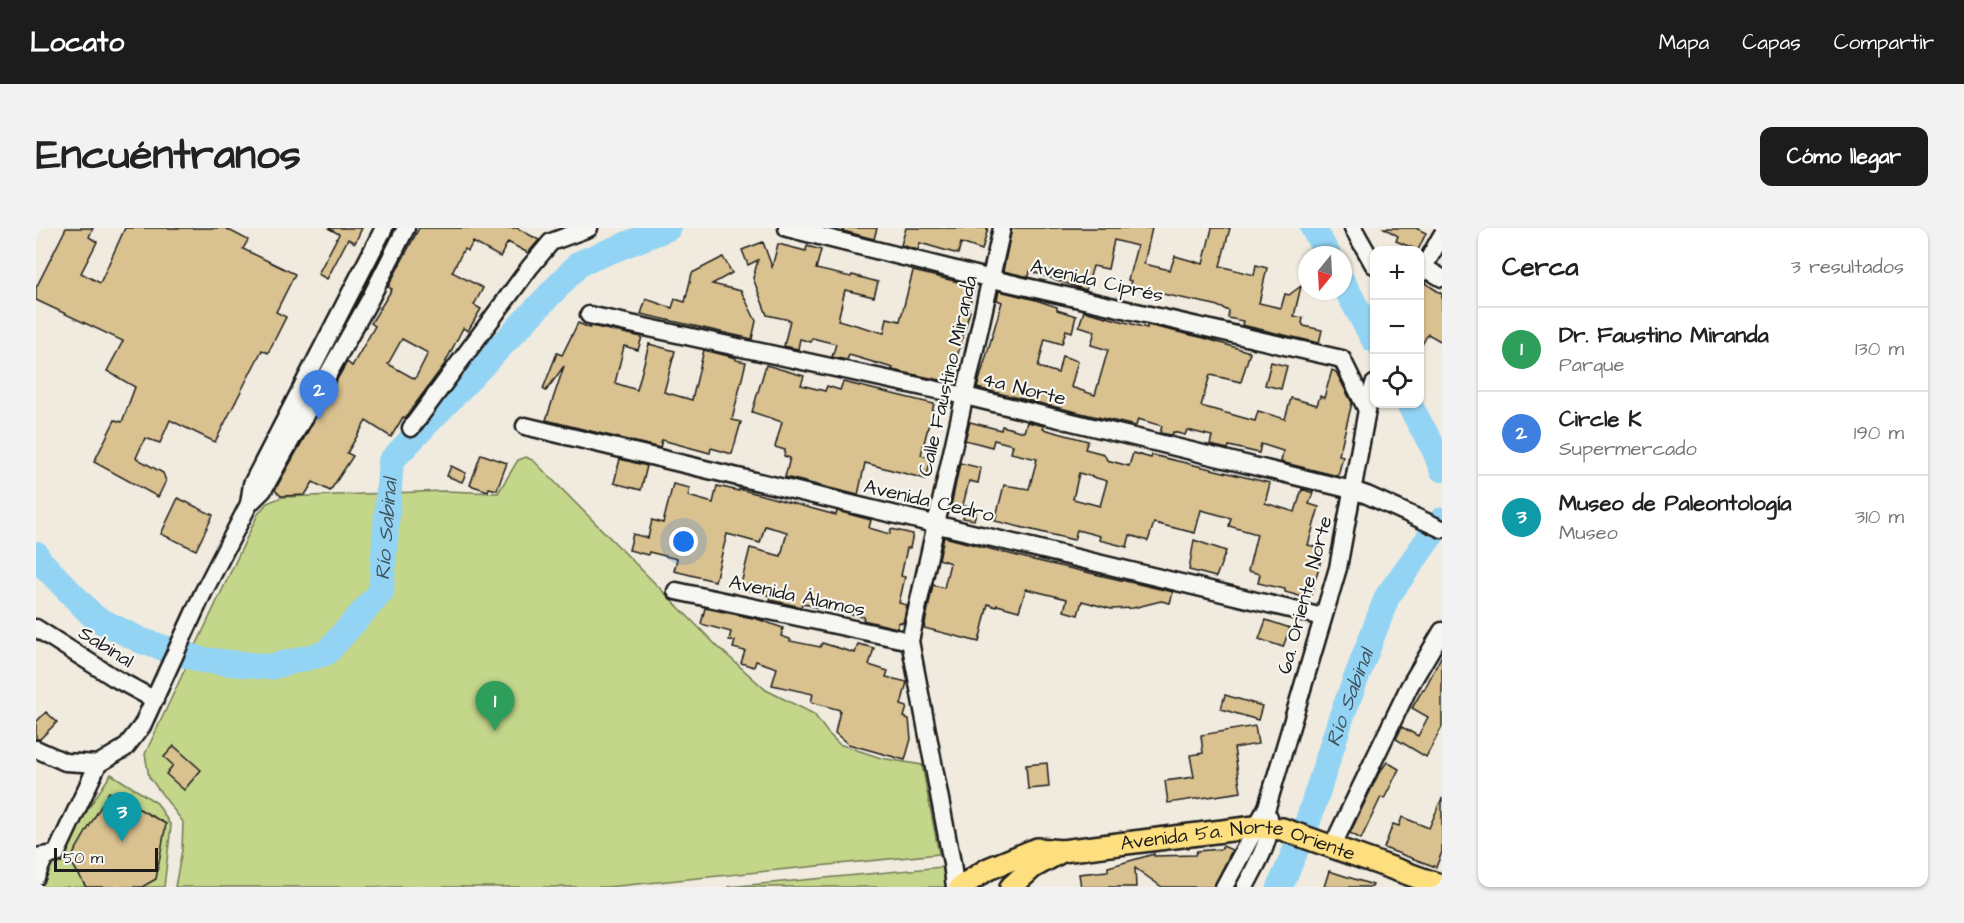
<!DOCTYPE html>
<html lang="es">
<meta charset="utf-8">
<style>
:root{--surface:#fff;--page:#f2f2f2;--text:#222;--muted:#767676;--line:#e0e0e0;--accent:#1c1c1c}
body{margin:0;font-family:"Architects Daughter",sans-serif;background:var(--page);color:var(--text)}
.controls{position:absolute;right:18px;top:18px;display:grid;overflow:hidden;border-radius:12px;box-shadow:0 2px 4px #0004}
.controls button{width:54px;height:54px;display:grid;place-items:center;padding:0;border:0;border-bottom:2px solid var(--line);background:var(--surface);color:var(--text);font:30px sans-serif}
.compass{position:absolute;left:1262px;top:18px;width:54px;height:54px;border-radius:50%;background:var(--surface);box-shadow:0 2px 4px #0004;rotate:198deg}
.scale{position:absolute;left:18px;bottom:15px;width:104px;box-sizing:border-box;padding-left:6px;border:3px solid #1c1c1c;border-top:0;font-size:16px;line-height:21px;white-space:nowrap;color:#1c1c1c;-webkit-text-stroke:4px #f6f6f2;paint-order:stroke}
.you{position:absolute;left:648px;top:314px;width:21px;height:21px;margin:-15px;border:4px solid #fff;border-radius:50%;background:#1a73e8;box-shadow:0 0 0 9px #1a73e833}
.badge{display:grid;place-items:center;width:39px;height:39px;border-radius:50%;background:var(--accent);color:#fff;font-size:20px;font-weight:700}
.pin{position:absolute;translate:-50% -50px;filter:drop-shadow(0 2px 3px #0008)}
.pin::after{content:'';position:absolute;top:32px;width:21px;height:18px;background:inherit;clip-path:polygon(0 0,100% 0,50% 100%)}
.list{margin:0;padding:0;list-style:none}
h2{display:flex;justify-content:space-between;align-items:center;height:78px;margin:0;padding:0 24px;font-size:26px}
h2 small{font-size:20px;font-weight:400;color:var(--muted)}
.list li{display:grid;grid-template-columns:39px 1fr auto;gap:18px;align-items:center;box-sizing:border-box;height:84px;padding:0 24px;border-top:2px solid var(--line)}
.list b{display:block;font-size:22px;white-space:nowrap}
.list p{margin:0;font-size:20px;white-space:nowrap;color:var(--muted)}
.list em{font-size:20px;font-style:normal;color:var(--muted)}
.icon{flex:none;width:33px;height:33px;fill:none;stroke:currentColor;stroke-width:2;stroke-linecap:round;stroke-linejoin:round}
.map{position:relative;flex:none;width:1406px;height:659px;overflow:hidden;border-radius:12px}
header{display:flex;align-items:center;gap:36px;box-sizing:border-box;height:84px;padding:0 30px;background:var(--accent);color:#fff}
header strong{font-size:28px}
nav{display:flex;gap:33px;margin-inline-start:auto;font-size:21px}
.intro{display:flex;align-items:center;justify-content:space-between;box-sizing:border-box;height:144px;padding:0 36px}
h1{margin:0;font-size:42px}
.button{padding:15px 27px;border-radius:12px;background:var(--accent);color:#fff;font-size:21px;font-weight:700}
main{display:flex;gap:36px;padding:0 36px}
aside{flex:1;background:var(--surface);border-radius:12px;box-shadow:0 2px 4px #0004}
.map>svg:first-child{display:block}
.green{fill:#c3d68a;stroke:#707953;stroke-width:1.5}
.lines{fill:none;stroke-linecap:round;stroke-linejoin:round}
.river{stroke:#93d4f4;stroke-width:26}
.building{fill:#d9c190;stroke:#1c1c1c;stroke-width:1.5;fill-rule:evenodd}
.minor-casing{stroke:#1c1c1c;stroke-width:21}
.major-casing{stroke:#1c1c1c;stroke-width:26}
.minor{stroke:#f6f6f2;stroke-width:16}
.major{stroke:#fddf80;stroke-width:21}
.labels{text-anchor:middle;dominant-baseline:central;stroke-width:4.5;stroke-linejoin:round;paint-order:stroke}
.street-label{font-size:20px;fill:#1c1c1c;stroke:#f6f6f2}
.water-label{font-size:21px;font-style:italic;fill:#40535d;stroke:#f6f6f2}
</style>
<header>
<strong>Locato</strong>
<nav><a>Mapa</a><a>Capas</a><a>Compartir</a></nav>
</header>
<div class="intro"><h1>Encuéntranos</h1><a class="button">Cómo llegar</a></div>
<main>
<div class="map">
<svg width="1406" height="659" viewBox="0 0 1406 659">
<rect width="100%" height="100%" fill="#f0ebde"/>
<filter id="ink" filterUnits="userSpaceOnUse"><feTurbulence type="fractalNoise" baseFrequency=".0167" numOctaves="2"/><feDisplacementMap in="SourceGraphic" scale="12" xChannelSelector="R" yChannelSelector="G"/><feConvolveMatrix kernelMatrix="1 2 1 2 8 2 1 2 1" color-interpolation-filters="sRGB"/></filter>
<g filter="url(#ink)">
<g class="green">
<path d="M490,229L498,233L681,418L730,462L778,486L791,504L803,516L845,530L886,537L903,626L572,659H139L146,622L147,594L113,549L109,526L222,286L231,275L246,269L409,263L462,265L482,232Z"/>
<path d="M75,546L121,575L135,598L128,659H0V633L19,631Z"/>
<path d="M906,639L911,659H692Z"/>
</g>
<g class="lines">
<g class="river">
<path d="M1277,0L1292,27"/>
<path d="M1307,55L1338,112"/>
<path d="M1373,176L1399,223L1406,241"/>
<path id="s1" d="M0,326L2,331L59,390L106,413L166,432L234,439L290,425L345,364L355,233L544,35L632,0"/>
<path id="s2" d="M1244,659L1272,593L1305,490L1351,369L1406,292"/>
</g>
</g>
<g class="building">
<path d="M30,0H57L53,9L61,14L45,45L64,55L89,0H189L212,12L207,21L259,46L240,84L250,89L232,125L226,122L179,214L134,192L124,215L109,210L100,230L127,245L130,253L122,269L58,234L79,192L86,194L99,159L71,143L87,113L0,72V60Z"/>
<path d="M292,0H326L319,15L312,11L291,51L282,46L303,6Z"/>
<path d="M383,0H481L503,12L492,25L472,14L464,29L437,14L432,23L428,21L416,44L447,60L438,77L445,81L432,103L427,100L408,137L369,190L367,189L355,209L330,193L311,225L317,228L294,263L277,254L269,267L245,268L239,262L311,134L316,138L339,98L335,95L356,61L352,59ZM366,111L392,125L379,151L352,136Z"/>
<path d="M808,0H841L838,11L807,3Z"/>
<path d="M870,0H952L946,22L925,15L922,26L884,15L882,22L865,17Z"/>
<path d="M976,0H1116L1108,36L1134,42L1139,28L1167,36L1176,0H1194L1184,38L1218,47L1220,37L1231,40L1223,75L1245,80L1249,66L1253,67L1265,58L1258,88L1267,90L1266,95L1268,98L1286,102L1283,115L1206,97L1207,93L1192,90L1193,83L1179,77L1093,59L1095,53L1092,52L1101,18L1078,12L1072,41L1057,38L1050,62L994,43L993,49L967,43Z"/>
<path d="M1348,0H1380L1390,5L1382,22L1360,13L1362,8Z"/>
<path d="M727,14L736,39L742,16L770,23L771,18L785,22L780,41L815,49L816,47L842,54L838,69L809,62L802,92L848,105L851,90L864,93L877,43L939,58L932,82L934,83L914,154L856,142L857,140L813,127L811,132L796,129L800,116L776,110L775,114L764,111L762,121L748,118L754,92L731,87L717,50L722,32L712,37L706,22Z"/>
<path d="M687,29L696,45L676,56L705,63L720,93L716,111L605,86L610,71L636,80L639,71L649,74L656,45Z"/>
<path d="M1389,55L1406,66V114L1392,106L1383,122V62Z"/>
<path d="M963,63L1000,72L1021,79V82L1040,88L1036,104L1030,102L1026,116L1009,111L1002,139L1022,145L1026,128L1042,133L1035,159L1059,167L1072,122L1055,117L1059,103L1043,98L1048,83L1111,100V97L1168,110L1214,124L1205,154L1174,147L1165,178L1219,193L1222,183L1249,191L1255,170L1281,177L1284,168L1288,170L1296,142L1300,144L1316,175L1303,227L1307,228L1302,248L1245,234L1247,223L1225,216L1223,225L1193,218L1192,221L1174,217L1176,208L1151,202L1149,207L1137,204L1136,207L1124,205L1126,198L1102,191L1100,198L1095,197L941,160L966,74L961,72Z"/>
<path d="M542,95L554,100L555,98L606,109L602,122L588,118L579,155L601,162L613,116L639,123L628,164L656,172L668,122L700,130V132L710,134L696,192L705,194L696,226L675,220L674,225L626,212L624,220L510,192L528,138L510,163L507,161L521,125L526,127Z"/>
<path d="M1235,134L1251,138L1245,161L1229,157Z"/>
<path d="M730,137L768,148L765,157L789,163L791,158L804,162L807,154L898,176L885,227L895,230L890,251L829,235L822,267L749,249L754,230L748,228L749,222L739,219L746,194L716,184Z"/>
<path d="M934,194L965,202L966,198L988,204L991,194L1008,198L1007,201L1052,213L1049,221L1068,226L1071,232L1093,238L1097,225L1115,230L1116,227L1234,255L1229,275L1259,284L1266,261L1277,265L1273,276L1283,279L1272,317L1288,321L1274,371L1249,364V361L1222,355L1224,346L1212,343L1221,306L1193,298L1195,290L1165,282L1159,305L1118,295L1112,313L1094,307L1091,319L1063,312L1064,308L1041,302L1038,312L959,293L968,257L993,261L1001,231L975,225L977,217L958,212L956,219L929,212ZM1043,245L1071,253L1064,278L1037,271Z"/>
<path d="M445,226L471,235L461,262L453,260L452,263L434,257Z"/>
<path d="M584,231L611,238L605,262L578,255Z"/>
<path d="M924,235L945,240L942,255L933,253L925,285L914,283Z"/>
<path d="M415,238L430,245L426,254L411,248Z"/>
<path d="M637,256L654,260L652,268L677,275L681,258L703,263V261L800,287L801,283L835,292L833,300L854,306L855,301L877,306L874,320H871L865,348L869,349L863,375L871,377L867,395L863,394L861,400L827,392L828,389L783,378L782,380L766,375L765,379L734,372L735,368L704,360L714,320L745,328L751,304L729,298L724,315L691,306L679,353L638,343L641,331L613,324L612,327L593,322L597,306L612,310L616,292L627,295Z"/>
<path d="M142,270L177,287L160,322L125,306Z"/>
<path d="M930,278L941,281L938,292L927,290Z"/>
<path d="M908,309L993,331L1137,364L1134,375L1125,373L1097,380L1075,381L1046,373L1042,387L1028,383L1031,371L990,361L983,383L961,377L960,379L952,376L943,414L888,400L897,357L908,360L914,335L903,331Z"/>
<path d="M1158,312L1190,323L1180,349L1153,342Z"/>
<path d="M669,380L721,391L747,400L745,408L754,411V413L784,419L786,415L819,425L822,416L838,420L833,437L852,443L850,449L871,454L865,477L871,479L868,489L873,491L875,511L869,532L812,516L799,505L804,482L775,474L777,466L736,457L741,440L720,433L718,439L705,435L709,423L697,420L699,413L693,412L695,404L665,396Z"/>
<path d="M1230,392L1254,400L1247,419L1223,411Z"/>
<path d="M1406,427V499L1390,529L1360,511L1366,499L1382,508L1392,489L1376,480L1387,461L1388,462Z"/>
<path d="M1189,467L1226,478L1222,492L1185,481Z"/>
<path d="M10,484L21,494L4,511H0V494Z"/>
<path d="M1219,498L1222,516L1198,520L1205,564L1132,575L1129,553L1158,549L1154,527L1167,525L1165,507Z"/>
<path d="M138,518L165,542L148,562L130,546L137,537L128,529Z"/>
<path d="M1351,534L1363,541L1348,571L1345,569L1325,611L1314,605L1343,545Z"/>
<path d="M1011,535L1013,559L992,561L990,537Z"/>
<path d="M73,564L130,596L120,651L106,659H50L34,632Z"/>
<path d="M1406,570V624L1400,639L1348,620L1357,596L1363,598L1366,589L1393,600Z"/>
<path d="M1187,618L1196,622L1178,659H1126L1099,640L1100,659H1045L1043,646L1072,643V639L1118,626V628L1159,627L1161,623L1185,621Z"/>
<path d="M1293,643L1337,657L1336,659H1288Z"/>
</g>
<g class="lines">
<g class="minor-casing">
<g id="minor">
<path d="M751,0L956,51L1306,131L1331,182"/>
<path d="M1317,0L1338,37"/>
<path d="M1387,39L1406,50"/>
<path d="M1384,46L1406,7"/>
<path d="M553,87L929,168L1316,262L1331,267L1406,301"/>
<path d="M489,198L1287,389"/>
<path d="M375,200L494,39L515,14L553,0"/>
<path d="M213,276L216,256L348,0"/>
<path d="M640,363L874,413"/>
<path d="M0,400L77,449L119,472"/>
<path d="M0,521L29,534L62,536"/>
<path d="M62,536L89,520L106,498L167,365L213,276L227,262L333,73L370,0"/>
<path d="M1296,619L1373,459L1406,403"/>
<path d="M0,629L20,626L62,536"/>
<path d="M0,649L9,628"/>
<path d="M919,659L916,635L874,413L966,0"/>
<path d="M1188,659L1231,579L1302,340L1331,182L1338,156"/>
<path d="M1209,659C1219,639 1237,611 1233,589"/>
</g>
</g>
<g class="major-casing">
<g id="major">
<path id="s3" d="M924,659L952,641L1001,621L1026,623L1219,599L1246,601L1406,658"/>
<path d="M975,659L997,639L1026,623"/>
</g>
</g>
<use href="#minor" class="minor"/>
<use href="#major" class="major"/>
</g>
</g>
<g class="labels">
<g class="street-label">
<text transform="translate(1061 53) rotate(13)">Avenida Ciprés</text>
<text transform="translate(912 148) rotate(-77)">Calle Faustino Miranda</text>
<text transform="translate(988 161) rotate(14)">4a Norte</text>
<text transform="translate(893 273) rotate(13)">Avenida Cedro</text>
<text transform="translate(1269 367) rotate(-75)">6a. Oriente Norte</text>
<text transform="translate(761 368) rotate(12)">Avenida Álamos</text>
<text transform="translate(70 419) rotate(32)">Sabinal</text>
<text stroke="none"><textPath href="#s3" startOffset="290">Avenida 5a. Norte Oriente</textPath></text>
</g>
<g class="water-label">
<text stroke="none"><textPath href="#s1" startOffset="474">Río Sabinal</textPath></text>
<text stroke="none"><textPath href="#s2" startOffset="202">Río Sabinal</textPath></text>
</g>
</g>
</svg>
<div class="controls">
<button>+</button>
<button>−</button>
<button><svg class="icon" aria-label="locate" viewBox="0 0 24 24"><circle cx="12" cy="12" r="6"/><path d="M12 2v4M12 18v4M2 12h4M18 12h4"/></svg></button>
</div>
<svg class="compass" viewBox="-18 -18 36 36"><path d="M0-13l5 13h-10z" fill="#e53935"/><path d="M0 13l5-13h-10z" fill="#767676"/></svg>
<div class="scale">50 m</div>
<div class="you"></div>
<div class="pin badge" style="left:459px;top:503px;background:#2e9e5b">1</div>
<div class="pin badge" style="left:283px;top:192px;background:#3f7fe0">2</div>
<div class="pin badge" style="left:86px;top:614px;background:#0f9aa8">3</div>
</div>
<aside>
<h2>Cerca<small>3 resultados</small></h2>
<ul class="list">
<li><span class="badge" style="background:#2e9e5b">1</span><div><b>Dr. Faustino Miranda</b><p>Parque</p></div><em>130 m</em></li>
<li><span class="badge" style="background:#3f7fe0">2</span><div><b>Circle K</b><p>Supermercado</p></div><em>190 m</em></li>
<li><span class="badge" style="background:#0f9aa8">3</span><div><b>Museo de Paleontología</b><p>Museo</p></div><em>310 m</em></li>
</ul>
</aside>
</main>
